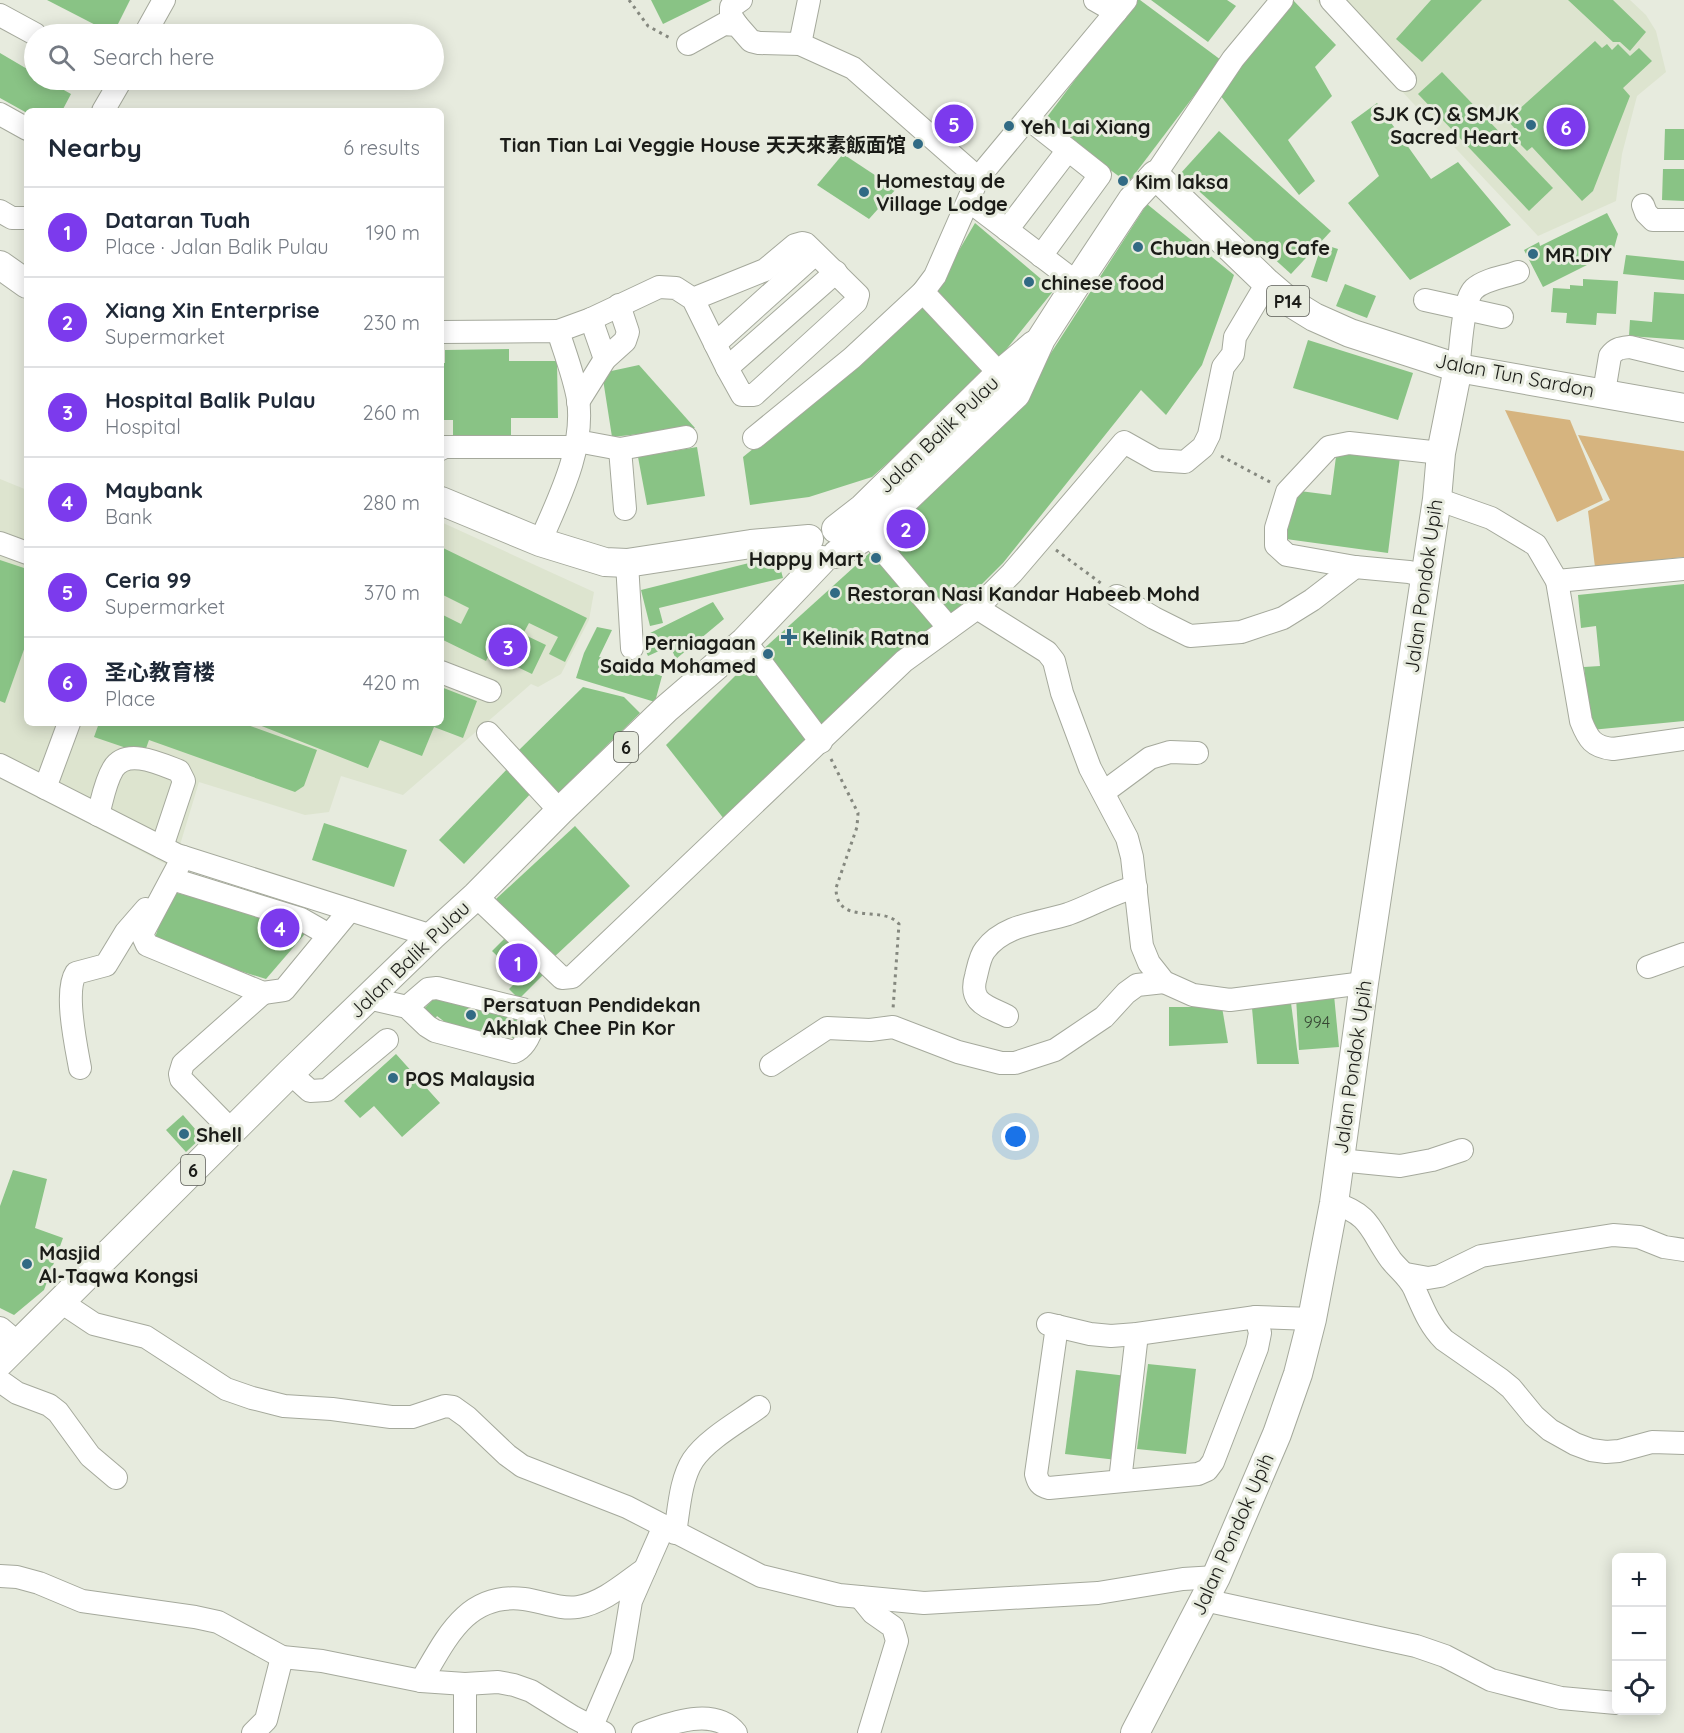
<!DOCTYPE html>
<meta charset="utf-8">
<style>
:root{--surface:#fff;--page:#f2f2f3;--text:#1f2937;--muted:#747a83;--line:#e0e1e3;--accent:#7c3aed}
body{margin:0;font-family:Quicksand,"Noto Sans SC",sans-serif;background:var(--page);color:var(--text)}
.controls{position:absolute;right:18px;bottom:18px;display:grid;overflow:hidden;border-radius:9px;box-shadow:0 3px 15px #0003}
.controls button{width:54px;height:54px;display:grid;place-items:center;padding:0;border:0;border-bottom:2px solid var(--line);background:var(--surface);color:var(--text);font:30px sans-serif}
.you{position:absolute;left:1016px;top:1137px;width:21px;height:21px;margin:-15px;border:4px solid #fff;border-radius:50%;background:#1a73e8;box-shadow:0 0 0 9px #1a73e833}
.badge{display:grid;place-items:center;width:39px;height:39px;border-radius:50%;background:var(--accent);color:#fff;font-size:20px;font-weight:700}
.pin{position:absolute;translate:-50% -50%;border:3px solid #fff;box-shadow:0 2px 6px #0006}
.list{margin:0;padding:0;list-style:none}
h2{display:flex;justify-content:space-between;align-items:center;height:78px;margin:0;padding:0 24px;font-size:26px}
h2 small{font-size:20px;font-weight:400;color:var(--muted)}
.list li{display:grid;grid-template-columns:39px 1fr auto;gap:18px;align-items:center;box-sizing:border-box;height:90px;padding:0 24px;border-top:2px solid var(--line)}
.list b{display:block;font-size:22px;white-space:nowrap}
.list p{margin:0;font-size:20px;white-space:nowrap;color:var(--muted)}
.list em{font-size:20px;font-style:normal;color:var(--muted)}
.icon{flex:none;width:33px;height:33px;fill:none;stroke:currentColor;stroke-width:2;stroke-linecap:round;stroke-linejoin:round}
.map{position:relative;flex:none;width:1684px;height:1733px;overflow:hidden}
.search{position:absolute;background:var(--surface);box-shadow:0 3px 15px #0003;left:24px;top:24px;width:420px;height:66px;display:flex;align-items:center;gap:15px;box-sizing:border-box;padding:0 21px;border-radius:33px;color:var(--muted);font-size:22px}
.panel{position:absolute;background:var(--surface);box-shadow:0 3px 15px #0003;left:24px;top:108px;width:420px;height:618px;border-radius:9px}
.map>svg:first-child{display:block}
.built{fill:#dde4cf}
.green{fill:#d6b47f}
.building{fill:#89c385}
.lines{fill:none;stroke-linecap:round;stroke-linejoin:round}
.minor-casing{stroke:#a5a99c;stroke-width:24}
.major-casing{stroke:#a5a99c;stroke-width:30}
.path{stroke:#85887f;stroke-width:3;stroke-dasharray:3 4.5;stroke-linecap:butt}
.minor{stroke:#fff;stroke-width:22}
.major{stroke:#fff;stroke-width:28}
.poi-dot{fill:#316a84;stroke:#e7ebde;stroke-width:2}
.labels{text-anchor:middle;dominant-baseline:central;stroke-width:6;stroke-linejoin:round;paint-order:stroke}
.number-label{font-size:16px;fill:#364633}
.shield{fill:#e7ebde;stroke:#585a53;stroke-width:1.5}
.shield-label{font-size:18px;font-weight:bold;fill:#1b1c18}
.poi-label{font-size:20px;font-weight:bold;fill:#1b1c18;stroke:#e7ebde;text-anchor:start}
.street-label{font-size:20px;fill:#1b1c18;stroke:#e7ebde}
</style>
<div class="map">
<svg width="1684" height="1733" viewBox="0 0 1684 1733">
<rect width="100%" height="100%" fill="#e7ebde"/>
<g class="built">
<path d="M1316,0H1630L1646,15L1656,31L1666,72L1637,96L1622,154L1616,201L1538,236Z"/>
<path d="M0,479L27,490V723H441V522L594,592L589,620L561,674L538,687L531,684L403,795L341,776L329,812L305,815L199,782L173,868L0,777Z"/>
</g>
<g class="green">
<path d="M1505,410L1570,420L1603,500L1557,522Z"/>
<path d="M1578,435L1684,451V557L1595,567L1588,511L1610,500Z"/>
</g>
<g class="building">
<path d="M47,0H130L113,34Z"/>
<path d="M651,0H712L663,24Z"/>
<path d="M1135,0H1140L1221,60L1128,183L1044,121Z"/>
<path d="M1151,0H1227L1236,6L1208,42Z"/>
<path d="M1293,0L1336,45L1315,67L1332,96L1288,140L1315,181L1299,195L1216,90Z"/>
<path d="M1431,0H1482L1422,62L1396,39Z"/>
<path d="M1568,0H1613L1646,32L1630,51L1620,42H1613Z"/>
<path d="M1595,41L1602,48L1607,44L1612,50L1618,44L1630,56L1639,48L1652,61L1623,88L1630,96L1593,191L1582,201L1532,147L1527,151L1515,139L1520,134L1507,120Z"/>
<path d="M0,53L34,73V80H46L71,94L62,111H27V113L0,98Z"/>
<path d="M1442,72L1553,188L1529,211L1418,94Z"/>
<path d="M1377,103L1431,179L1458,162L1511,225L1410,280L1348,203L1379,176L1351,122Z"/>
<path d="M1665,129H1684V160H1664Z"/>
<path d="M1219,131L1331,231L1291,274L1180,174Z"/>
<path d="M843,154L896,189L869,219L817,185Z"/>
<path d="M1663,169H1684V201L1662,200Z"/>
<path d="M1147,204L1234,275L1202,365L1166,415L1141,390L1003,563L952,614L879,541L1013,412Z"/>
<path d="M1607,213L1618,234L1613,252L1543,287L1524,250L1539,242L1540,246Z"/>
<path d="M975,223L1054,290L997,361L930,293L951,264Z"/>
<path d="M1322,244L1338,249L1327,282L1311,277Z"/>
<path d="M1626,255L1684,261V280L1623,274Z"/>
<path d="M1583,279L1618,281L1616,314L1597,313L1596,325L1566,323L1567,313L1551,312L1553,288L1570,289V285L1583,286Z"/>
<path d="M1345,284L1376,296L1367,318L1336,306Z"/>
<path d="M1654,292L1684,294V340L1629,336L1630,320L1652,322Z"/>
<path d="M921,301L990,371L872,477L809,497L750,505L743,457L790,419Z"/>
<path d="M1308,340L1413,373L1398,420L1293,388Z"/>
<path d="M509,349V361H557L558,418H511V436L453,437V420H441V363H445V350Z"/>
<path d="M639,365L695,428L612,437L602,373Z"/>
<path d="M697,447L705,496L647,505L638,457Z"/>
<path d="M1337,449L1400,457L1388,553L1286,539L1292,490L1331,495Z"/>
<path d="M441,547L587,618L565,662L549,654L558,637L529,623L523,634L546,645L532,674L503,660L517,631L504,625L486,661L441,639V614L461,624L469,608L441,594Z"/>
<path d="M875,548L938,625L820,729L760,652Z"/>
<path d="M777,556L783,578L659,608L663,623L650,626L641,590Z"/>
<path d="M0,560L27,569V641L5,703L0,701Z"/>
<path d="M1684,584V721L1591,730L1584,667L1600,666L1596,626L1581,628L1578,595Z"/>
<path d="M713,602L724,619L676,659L670,646L648,656L640,638Z"/>
<path d="M597,627L612,630L599,657L662,676L655,702L576,678L584,653Z"/>
<path d="M749,662L811,738L724,819L666,745Z"/>
<path d="M441,687L477,701L463,738L434,727L422,756L380,740L368,768L254,723H441Z"/>
<path d="M583,687L624,697L640,713L556,795L515,754Z"/>
<path d="M99,723H242L317,750L304,786L295,792L149,740L144,754L94,737Z"/>
<path d="M510,766L535,789L464,864L439,840Z"/>
<path d="M324,823L407,850L394,887L312,860Z"/>
<path d="M575,826L630,886L552,959L496,899Z"/>
<path d="M170,891L310,928L266,979L153,944Z"/>
<path d="M506,937L543,975L519,999L509,989L520,978L492,951Z"/>
<path d="M442,990L518,1013L514,1038L450,1026L437,1016L433,1022L421,1012Z"/>
<path d="M1334,995L1339,1047L1299,1050L1296,997Z"/>
<path d="M1291,1003L1299,1064H1257L1252,1008Z"/>
<path d="M1169,1007H1222L1228,1043L1169,1046Z"/>
<path d="M396,1054L440,1103L402,1137L374,1106L360,1118L344,1101Z"/>
<path d="M183,1115L202,1137L186,1152L166,1130Z"/>
<path d="M13,1170L47,1179L35,1228L63,1238L44,1290L14,1315L0,1308V1206Z"/>
<path d="M1148,1364L1196,1369L1186,1454L1137,1449Z"/>
<path d="M1076,1370L1127,1376L1117,1460L1065,1454Z"/>
</g>
<g class="lines">
<g class="minor-casing">
<g id="minor">
<path d="M1095,0L1116,12"/>
<path d="M1331,0L1405,80"/>
<path d="M0,15L35,34"/>
<path d="M737,25L731,16V7L741,0"/>
<path d="M145,34L164,0"/>
<path d="M688,44L724,24L737,25L751,41L759,43L800,44L853,68L978,178"/>
<path d="M800,44L809,0"/>
<path d="M103,111L121,80"/>
<path d="M0,114L27,129"/>
<path d="M1029,119L1100,175L1041,256"/>
<path d="M1155,175L1233,59L1282,0"/>
<path d="M969,201L1077,283"/>
<path d="M1643,205L1646,213L1653,220H1684"/>
<path d="M0,211L12,218H27"/>
<path d="M1007,230L1068,150"/>
<path d="M923,292L1000,374"/>
<path d="M1425,300L1502,317"/>
<path d="M591,319L605,359"/>
<path d="M558,331L591,319L659,287L676,288L693,299L727,368L742,395H754L856,302L858,295L806,244L802,243L795,245L765,270L693,299"/>
<path d="M441,332L558,331C565,353 574,376 578,399C585,448 559,498 540,542"/>
<path d="M715,344L815,254"/>
<path d="M727,368L836,272"/>
<path d="M1458,368C1461,350 1462,301 1474,289C1485,279 1505,277 1518,272"/>
<path d="M1604,392L1610,356C1616,348 1621,348 1630,347L1684,360"/>
<path d="M578,402L605,359L625,341L628,332L619,305"/>
<path d="M754,438L852,358L923,292L935,276L978,178L1126,0"/>
<path d="M577,441L620,449L686,437"/>
<path d="M441,449L444,447H575"/>
<path d="M620,449L625,509"/>
<path d="M1437,499L1491,518L1536,545L1557,581L1581,721C1588,739 1593,747 1613,749L1684,739"/>
<path d="M869,534L949,628"/>
<path d="M0,543L27,553"/>
<path d="M627,563L632,648"/>
<path d="M1425,576L1409,572L1355,567L1287,555L1276,545V528L1287,492L1329,447L1349,443L1441,453"/>
<path d="M1557,581L1684,569"/>
<path d="M1117,596L1154,618L1190,636L1241,632L1283,618L1312,600L1355,567"/>
<path d="M977,608L1047,652L1054,661L1062,693L1090,768L1127,838L1132,857L1142,946L1149,963L1164,982L1193,995L1230,1000L1364,983"/>
<path d="M745,641L821,742"/>
<path d="M441,672L490,691"/>
<path d="M488,733L560,811"/>
<path d="M0,765L177,855L432,936"/>
<path d="M45,788L69,723"/>
<path d="M1104,792L1150,758L1170,752L1197,753"/>
<path d="M98,815C102,801 105,782 113,769C126,747 161,764 179,771L184,781L162,847"/>
<path d="M183,857L142,934L147,945L263,993L284,990L350,910"/>
<path d="M172,879L301,919L329,935"/>
<path d="M476,896L562,978L572,977L904,661L977,608L1012,573L1124,442L1156,460L1185,462L1203,447L1209,435L1223,367L1233,354L1235,337L1267,283"/>
<path d="M1648,967L1684,954"/>
<path d="M368,998L407,1007L428,989L437,988L530,1011L534,1022C531,1033 526,1047 514,1052L435,1031L427,1026L407,1007"/>
<path d="M1007,1016C987,1006 968,1003 976,976C978,968 980,956 985,950C1004,924 1040,923 1068,914C1091,906 1111,893 1136,887"/>
<path d="M771,1065L827,1028L870,1030L893,1027L958,1052L1001,1063H1015L1055,1050L1104,1017L1126,993L1137,985L1164,982"/>
<path d="M80,1068C76,1046 64,991 76,973L106,965L126,932L146,909"/>
<path d="M290,1073L310,1091L327,1090L387,1040"/>
<path d="M232,1131L181,1079L180,1074L183,1064L263,993"/>
<path d="M1339,1160L1400,1166L1432,1160L1462,1150"/>
<path d="M1334,1203C1372,1215 1370,1231 1391,1260C1399,1270 1408,1276 1414,1288C1423,1308 1429,1325 1444,1340L1500,1379L1511,1388L1534,1416L1550,1430L1575,1444L1591,1450L1606,1452L1619,1451L1652,1442L1684,1443"/>
<path d="M1406,1274L1428,1278L1440,1276L1481,1256L1613,1235L1639,1237L1664,1247L1684,1250"/>
<path d="M61,1302L94,1324L146,1337L226,1389L252,1398L284,1406L332,1409L391,1417H412L445,1406L453,1407L467,1417L507,1455L522,1466L627,1507L761,1576L839,1595L924,1603L1098,1593L1183,1579L1216,1577"/>
<path d="M1048,1324L1090,1334L1111,1336L1137,1334L1256,1317L1312,1319"/>
<path d="M1057,1326L1036,1474C1038,1482 1040,1486 1049,1488L1198,1474L1207,1470L1213,1462L1257,1348L1260,1333L1256,1317"/>
<path d="M0,1328L19,1344"/>
<path d="M0,1381L17,1393L49,1405L58,1412L90,1456L116,1478"/>
<path d="M1120,1481L1137,1334"/>
<path d="M675,1533C679,1510 680,1480 693,1460C707,1439 740,1421 759,1407"/>
<path d="M0,1576L17,1577L39,1583L82,1601L195,1617L218,1622L282,1657L322,1661L421,1681L465,1684L498,1682L514,1685L531,1691L573,1717L604,1733"/>
<path d="M860,1597L873,1613L893,1627L897,1641L869,1733"/>
<path d="M1204,1600L1416,1646L1445,1656L1491,1680L1561,1698L1616,1703"/>
<path d="M421,1681C446,1639 466,1592 524,1599C541,1601 560,1610 578,1607C603,1603 625,1583 645,1569"/>
<path d="M465,1684V1733"/>
<path d="M253,1733L266,1720L282,1657"/>
<path d="M589,1733L622,1656L631,1601L664,1526"/>
<path d="M643,1733C670,1723 715,1706 736,1733"/>
</g>
</g>
<g class="major-casing">
<g id="major">
<path d="M0,265L27,284"/>
<path d="M441,501L540,542L605,562L627,563L751,544L809,539"/>
<path d="M836,529L863,508L994,379L1034,345"/>
<path d="M837,554L869,534L1016,394L1041,339L1077,283L1132,200L1155,175L1267,283L1288,301L1314,317L1350,333L1458,368L1684,408"/>
<path d="M0,1362L290,1073L432,936L476,896L560,811L666,709L745,641L822,560"/>
<path d="M1135,1733L1216,1577L1277,1434L1298,1374L1312,1319L1334,1203L1364,983L1437,499L1441,453L1458,368"/>
</g>
</g>
<g class="path">
<path d="M629,0L648,26L670,38"/>
<path d="M1221,456L1270,482"/>
<path d="M1056,550L1102,584"/>
<path d="M831,759L858,813L857,827L836,888C836,927 883,904 899,924L893,1009"/>
</g>
<use href="#minor" class="minor"/>
<use href="#major" class="major"/>
</g>
<g class="poi-dot">
<circle cx="1531" cy="125" r="6"/>
<circle cx="1009" cy="126" r="6"/>
<circle cx="918" cy="144" r="6"/>
<circle cx="1123" cy="181" r="6"/>
<circle cx="864" cy="192" r="6"/>
<circle cx="1138" cy="247" r="6"/>
<circle cx="1533" cy="254" r="6"/>
<circle cx="1029" cy="282" r="6"/>
<circle cx="876" cy="558" r="6"/>
<circle cx="835" cy="593" r="6"/>
<path d="M786 628h6v6h6v6h-6v6h-6v-6h-6v-6h6z"/>
<circle cx="768" cy="654" r="6"/>
<circle cx="471" cy="1015" r="6"/>
<circle cx="393" cy="1078" r="6"/>
<circle cx="184" cy="1134" r="6"/>
<circle cx="27" cy="1264" r="6"/>
</g>
<g class="labels">
<g class="number-label">
<text x="1317" y="1022">994</text>
</g>
<g class="shield">
<rect x="1267" y="286" width="42" height="30" rx="4.5"/>
<rect x="614" y="732" width="24" height="30" rx="4.5"/>
<rect x="181" y="1155" width="24" height="30" rx="4.5"/>
</g>
<g class="shield-label">
<text x="1288" y="301">P14</text>
<text x="626" y="747">6</text>
<text x="193" y="1170">6</text>
</g>
<g class="poi-label">
<text x="1519" y="113" text-anchor="end">SJK (C) &amp; SMJK<tspan x="1519" dy="23">Sacred Heart</tspan></text>
<text x="1021" y="126">Yeh Lai Xiang</text>
<text x="906" y="144" text-anchor="end">Tian Tian Lai Veggie House 天天來素飯面馆</text>
<text x="876" y="180">Homestay de<tspan x="876" dy="23">Village Lodge</tspan></text>
<text x="1135" y="181">Kim laksa</text>
<text x="1150" y="247">Chuan Heong Cafe</text>
<text x="1545" y="254">MR.DIY</text>
<text x="1041" y="282">chinese food</text>
<text x="864" y="558" text-anchor="end">Happy Mart</text>
<text x="847" y="593">Restoran Nasi Kandar Habeeb Mohd</text>
<text x="802" y="637">Kelinik Ratna</text>
<text x="756" y="642" text-anchor="end">Perniagaan<tspan x="756" dy="23">Saida Mohamed</tspan></text>
<text x="483" y="1004">Persatuan Pendidekan<tspan x="483" dy="23">Akhlak Chee Pin Kor</tspan></text>
<text x="405" y="1078">POS Malaysia</text>
<text x="196" y="1134">Shell</text>
<text x="39" y="1252">Masjid<tspan x="39" dy="23">Al-Taqwa Kongsi</tspan></text>
</g>
<g class="street-label">
<text transform="translate(1515 375) rotate(11)">Jalan Tun Sardon</text>
<text transform="translate(938 434) rotate(-44)">Jalan Balik Pulau</text>
<text transform="translate(1423 586) rotate(-82)">Jalan Pondok Upih</text>
<text transform="translate(409 959) rotate(-44)">Jalan Balik Pulau</text>
<text transform="translate(1352 1067) rotate(-82)">Jalan Pondok Upih</text>
<text transform="translate(1232 1534) rotate(-66)">Jalan Pondok Upih</text>
</g>
</g>
</svg>
<div class="controls">
<button>+</button>
<button>−</button>
<button><svg class="icon" aria-label="locate" viewBox="0 0 24 24"><circle cx="12" cy="12" r="6"/><path d="M12 2v4M12 18v4M2 12h4M18 12h4"/></svg></button>
</div>
<div class="you"></div>
<div class="pin badge" style="left:518px;top:963px">1</div>
<div class="pin badge" style="left:906px;top:529px">2</div>
<div class="pin badge" style="left:508px;top:647px">3</div>
<div class="pin badge" style="left:280px;top:928px">4</div>
<div class="pin badge" style="left:954px;top:124px">5</div>
<div class="pin badge" style="left:1566px;top:127px">6</div>
<div class="search"><svg class="icon" aria-label="search" viewBox="0 0 24 24"><circle cx="10" cy="10" r="6"/><path d="M15 15l6 6"/></svg>Search here</div>
<section class="panel">
<h2>Nearby<small>6 results</small></h2>
<ul class="list">
<li><span class="badge">1</span><div><b>Dataran Tuah</b><p>Place · Jalan Balik Pulau</p></div><em>190 m</em></li>
<li><span class="badge">2</span><div><b>Xiang Xin Enterprise</b><p>Supermarket</p></div><em>230 m</em></li>
<li><span class="badge">3</span><div><b>Hospital Balik Pulau</b><p>Hospital</p></div><em>260 m</em></li>
<li><span class="badge">4</span><div><b>Maybank</b><p>Bank</p></div><em>280 m</em></li>
<li><span class="badge">5</span><div><b>Ceria 99</b><p>Supermarket</p></div><em>370 m</em></li>
<li><span class="badge">6</span><div><b>圣心教育楼</b><p>Place</p></div><em>420 m</em></li>
</ul>
</section>
</div>
